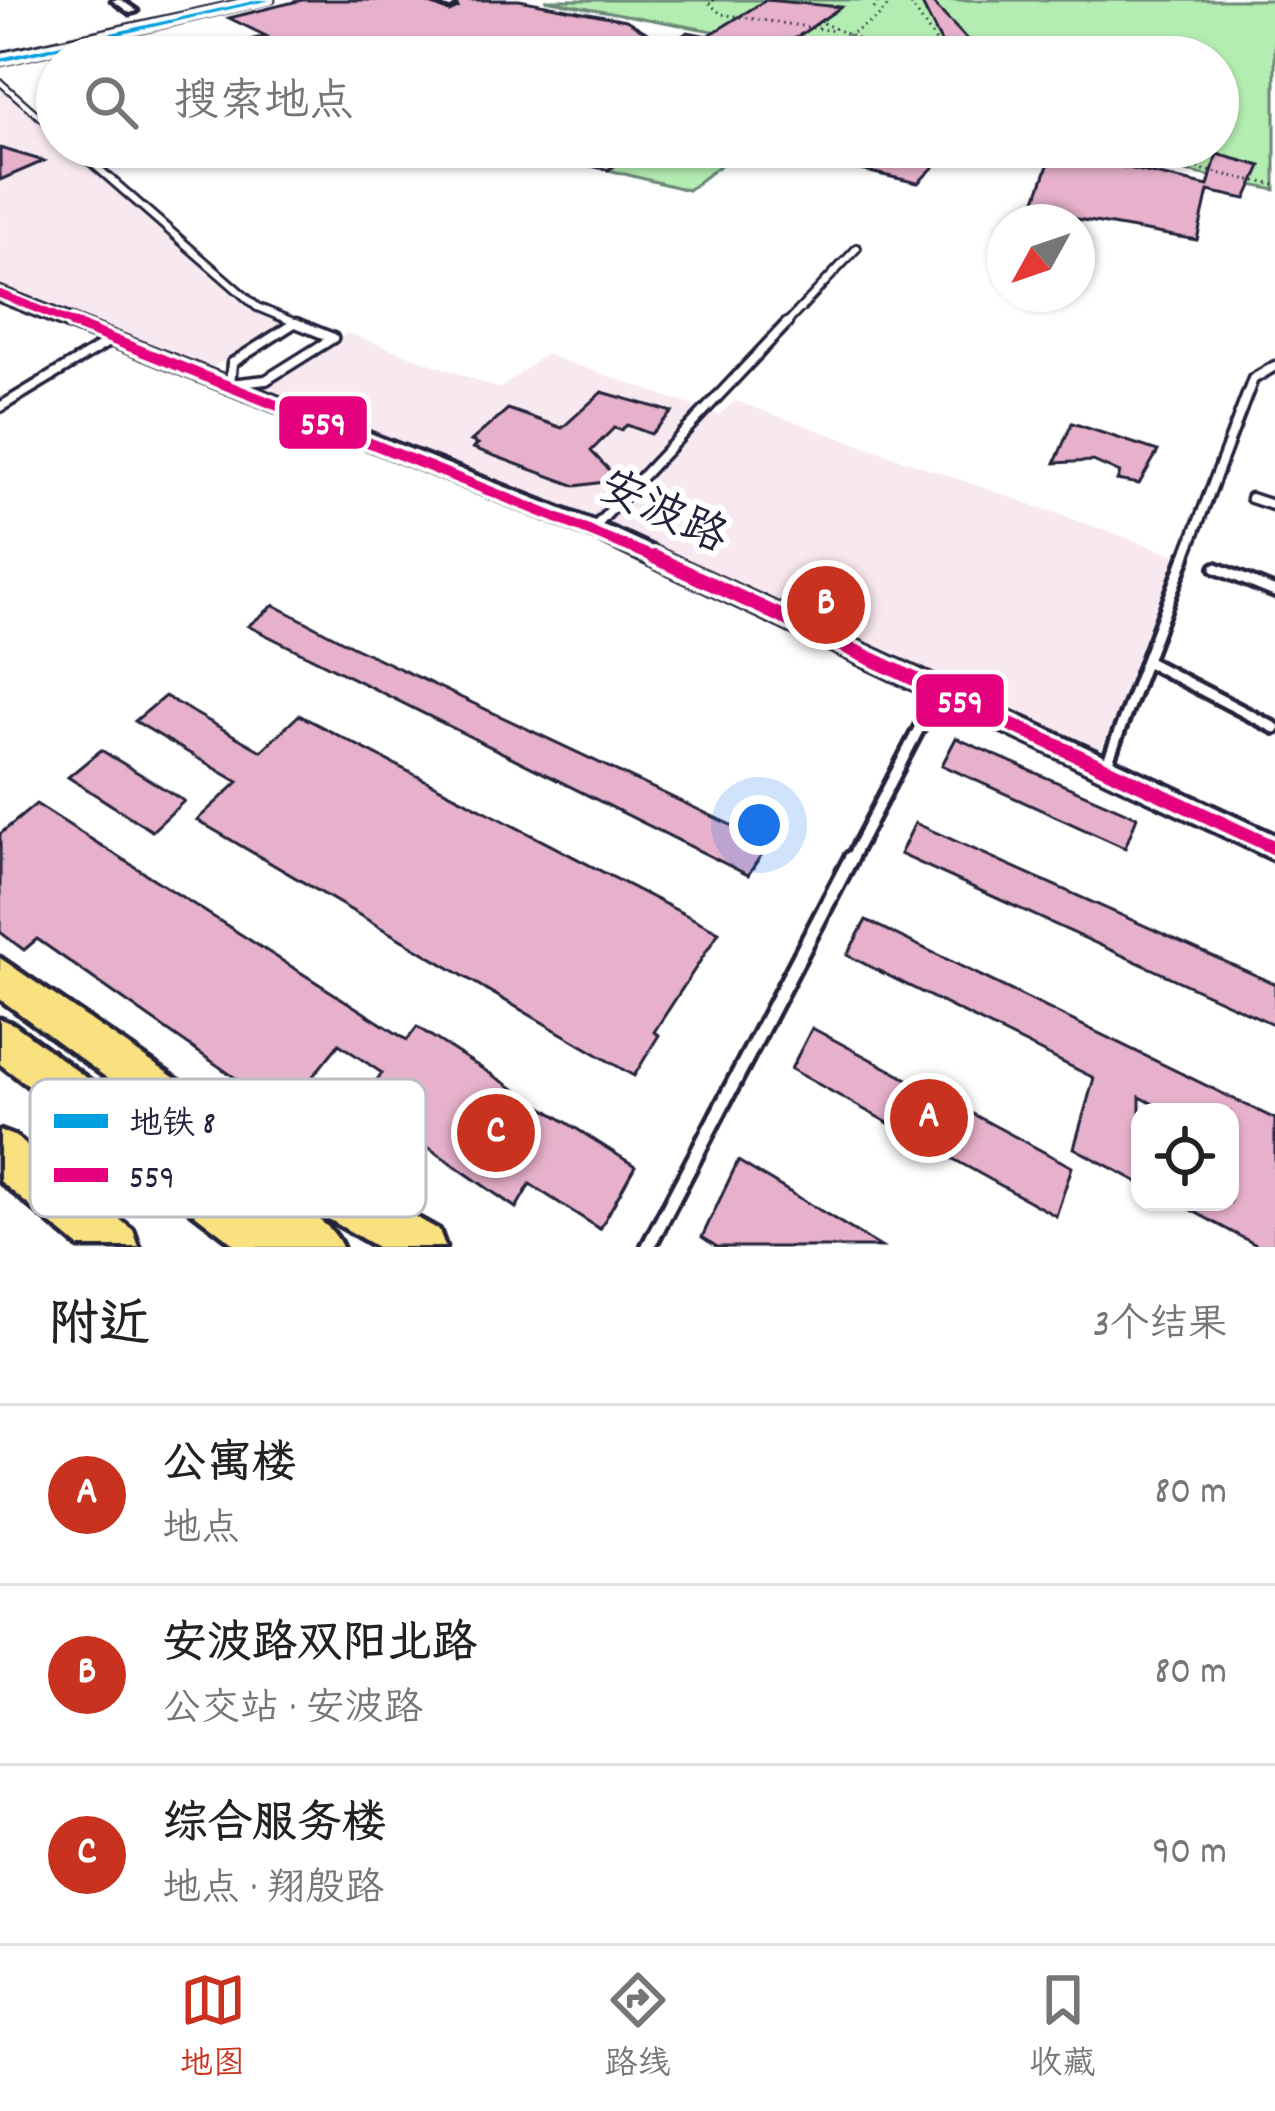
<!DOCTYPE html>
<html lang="zh">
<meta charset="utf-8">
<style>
:root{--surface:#fff;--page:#f6f6f6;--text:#222;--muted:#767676;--line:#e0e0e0;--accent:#c8321e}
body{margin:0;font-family:Dekko,"LXGW WenKai TC",sans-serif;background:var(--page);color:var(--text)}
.controls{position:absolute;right:36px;bottom:36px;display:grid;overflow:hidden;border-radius:24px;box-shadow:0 3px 9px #0004}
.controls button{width:108px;height:108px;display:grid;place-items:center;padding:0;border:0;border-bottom:3px solid var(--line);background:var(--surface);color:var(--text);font:60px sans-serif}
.compass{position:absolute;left:987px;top:204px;width:108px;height:108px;border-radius:50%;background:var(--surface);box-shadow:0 3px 9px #0004;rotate:230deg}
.you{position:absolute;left:759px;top:825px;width:42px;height:42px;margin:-30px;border:9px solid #fff;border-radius:50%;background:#1a73e8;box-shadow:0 0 0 18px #1a73e833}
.badge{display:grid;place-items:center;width:78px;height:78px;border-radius:50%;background:var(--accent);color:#fff;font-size:39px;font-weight:700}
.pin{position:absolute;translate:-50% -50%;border:6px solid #fff;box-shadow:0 3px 12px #0006}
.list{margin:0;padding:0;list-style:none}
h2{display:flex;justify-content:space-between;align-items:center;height:156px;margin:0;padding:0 48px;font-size:51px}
h2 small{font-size:39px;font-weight:400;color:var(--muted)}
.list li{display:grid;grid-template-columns:78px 1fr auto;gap:36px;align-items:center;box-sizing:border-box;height:180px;padding:0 48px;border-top:3px solid var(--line)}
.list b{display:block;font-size:45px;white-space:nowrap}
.list p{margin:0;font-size:39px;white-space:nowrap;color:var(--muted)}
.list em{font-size:39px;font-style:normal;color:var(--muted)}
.icon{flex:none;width:66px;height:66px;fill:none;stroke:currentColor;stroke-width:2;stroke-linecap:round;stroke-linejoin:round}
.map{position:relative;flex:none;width:1275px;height:1247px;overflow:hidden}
.search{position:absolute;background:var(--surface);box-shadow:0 3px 9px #0004;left:36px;right:36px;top:36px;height:132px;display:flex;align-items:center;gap:30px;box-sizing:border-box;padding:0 42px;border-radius:66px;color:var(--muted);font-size:45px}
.sheet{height:696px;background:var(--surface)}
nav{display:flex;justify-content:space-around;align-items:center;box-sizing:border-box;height:168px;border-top:3px solid var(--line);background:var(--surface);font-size:33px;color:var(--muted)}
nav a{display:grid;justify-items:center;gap:6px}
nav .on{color:var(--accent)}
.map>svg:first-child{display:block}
.built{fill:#f8e8ef}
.green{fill:#b4edb1;stroke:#6b8876;stroke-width:3}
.building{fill:#e7b1cb;stroke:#22223b;stroke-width:3}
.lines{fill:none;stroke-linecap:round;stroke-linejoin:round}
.service-far4-casing{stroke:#22223b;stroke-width:9}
.service-far3-casing{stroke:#22223b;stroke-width:12}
.service-far2-casing{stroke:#22223b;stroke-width:15}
.service-far1-casing{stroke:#22223b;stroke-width:18}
.service-casing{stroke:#22223b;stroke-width:21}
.minor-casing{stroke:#22223b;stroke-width:9}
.tertiary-casing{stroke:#22223b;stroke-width:9}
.secondary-casing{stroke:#22223b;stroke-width:9}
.primary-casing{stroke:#22223b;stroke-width:9}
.trunk-casing{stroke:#22223b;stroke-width:9}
.path{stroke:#22223b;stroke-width:3;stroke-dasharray:1.5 4.5;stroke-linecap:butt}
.service-far4{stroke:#fff;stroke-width:4.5}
.service-far3{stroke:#fff;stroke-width:6}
.service-far2{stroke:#fff;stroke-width:8}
.service-far1{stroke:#fff;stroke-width:9}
.service{stroke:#fff;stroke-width:12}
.minor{fill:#fff;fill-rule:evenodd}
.tertiary{fill:#fff;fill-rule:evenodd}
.secondary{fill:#fff;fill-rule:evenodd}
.primary{fill:#fae180;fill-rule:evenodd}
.trunk{fill:#fae180;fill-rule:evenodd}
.bus-1-far2-casing{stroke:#fff;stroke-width:14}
.bus-1-far1-casing{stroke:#fff;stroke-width:18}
.bus-1-casing{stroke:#fff;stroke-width:22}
.bus-1-far2{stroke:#e5007d;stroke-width:8}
.bus-1-far1{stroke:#e5007d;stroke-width:10}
.bus-1{stroke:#e5007d;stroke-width:14}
.metro-1-casing{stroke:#fff;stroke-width:9}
.metro-1{fill:#009fdf;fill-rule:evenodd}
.labels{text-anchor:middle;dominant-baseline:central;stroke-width:12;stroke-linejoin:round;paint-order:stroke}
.street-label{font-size:45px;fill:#22223b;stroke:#fff}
.key{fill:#fff;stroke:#bdbdc4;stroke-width:3}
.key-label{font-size:33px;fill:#22223b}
.line-badge{stroke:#fff;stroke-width:4.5}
.badge-label{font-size:33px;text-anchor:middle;font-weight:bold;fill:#fff}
</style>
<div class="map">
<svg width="1275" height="1247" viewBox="0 0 1275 1247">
<rect width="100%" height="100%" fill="#fff"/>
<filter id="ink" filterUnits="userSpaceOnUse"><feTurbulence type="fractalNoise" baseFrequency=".00833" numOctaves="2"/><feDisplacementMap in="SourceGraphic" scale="24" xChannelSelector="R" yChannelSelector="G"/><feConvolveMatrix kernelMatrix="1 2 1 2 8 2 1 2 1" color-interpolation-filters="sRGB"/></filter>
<g filter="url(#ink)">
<g class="built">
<path d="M0,89L57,138V147H67L250,310L284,324L212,368L0,285Z"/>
<path d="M347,333L500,389L545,354L719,415L735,401L1184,558L1099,754L601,525L265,388Z"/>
</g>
<g class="green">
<path d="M545,0H1275V190L1072,147H1218V57H773L788,45Z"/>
<path d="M643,147H744L688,190L609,170Z"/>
</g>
<g class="building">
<path d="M302,0H423L449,12L458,8L451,0H519L626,20L667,45L688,32L708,36L766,0L841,7L768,57L717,48L703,57H505L475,45L431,57H210L209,50L266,36L229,18Z"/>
<path d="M920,0H930L976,49L946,52Z"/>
<path d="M544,147H639L608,170L544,154Z"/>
<path d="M797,147H926L948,152L918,183L796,155Z"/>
<path d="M0,148L44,161L0,180Z"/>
<path d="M1053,151L1208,186L1217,154L1261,166L1246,199L1208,191L1197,240L1032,211Z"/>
<path d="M602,392L672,412L651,434L627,425L621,430L614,428L591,451L613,474L604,482L576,486L473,448L478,444L471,441L508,409L562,428Z"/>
<path d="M1072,423L1158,451L1139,484L1117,480L1120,473L1093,461L1055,463Z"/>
<path d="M274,605L352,646L769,843L748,875L248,626Z"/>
<path d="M165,696L261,751L299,715L719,932L654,1032L659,1035L634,1076L197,820L238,782L135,721Z"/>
<path d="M956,738L1137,817L1125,848L942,765Z"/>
<path d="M101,750L184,801L152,831L68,777Z"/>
<path d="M36,804L407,1040L417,1027L635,1166L600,1229L530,1184L516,1208L361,1101L382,1073L339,1044L284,1112L37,939L24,950L0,932V834Z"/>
<path d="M915,823L1275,984V1025L900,854Z"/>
<path d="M866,920L1275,1119V1247H1260L1176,1202H1230V1112H1169L1140,1097V1183L1074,1148L1094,1078L847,955Z"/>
<path d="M812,1028L1072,1167L1056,1216L791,1069Z"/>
<path d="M738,1161L881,1247H717L702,1237Z"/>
</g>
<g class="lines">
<g class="service-far4-casing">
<path id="service-far4" d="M0,82L57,132"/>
</g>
<g class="service-far3-casing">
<g id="service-far3">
<path d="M74,147L257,307L303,326"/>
<path d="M784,326L857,248"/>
</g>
</g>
<g class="service-far2-casing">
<g id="service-far2">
<path d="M296,323L333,338"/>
<path d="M293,324L232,363L230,384L266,380L333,338"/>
<path d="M0,407L113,339"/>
<path d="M1251,498L1275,506"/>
<path d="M593,529L787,323"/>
<path d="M1184,560L1253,379L1275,366"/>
</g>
</g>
<g class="service-far1-casing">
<g id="service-far1">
<path d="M1216,568L1275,592"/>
<path d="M1146,661L1275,728"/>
<path d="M1105,769L1185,557"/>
<path d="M850,861L938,692"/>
</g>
</g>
<g class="service-casing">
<path id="service" d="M648,1247L851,858"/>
</g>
<g class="minor-casing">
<g id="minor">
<path d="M112,0H121L137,11L130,13Z"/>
<path d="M427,0H439L454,6L450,8Z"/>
</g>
</g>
<g class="tertiary-casing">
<path id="tertiary" d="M0,289L615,530L1275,835V860L599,540L0,300Z"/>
</g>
<g class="secondary-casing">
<path id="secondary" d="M250,0H272L0,63V55Z"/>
</g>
<g class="primary-casing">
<path id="primary" d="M0,958L217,1107L439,1230L445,1247H377L187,1137L0,999Z"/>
</g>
<g class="trunk-casing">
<g id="trunk">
<path d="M0,1019L15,1025L239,1191L252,1185C282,1198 330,1217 342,1247H238L0,1064Z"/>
<path d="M0,1131L16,1137L133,1230L139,1247H79L0,1181Z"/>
</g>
</g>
<g class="path">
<path d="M714,0L709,3L721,14L834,31"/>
<path d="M908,0L938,45L954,57"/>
<path d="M874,9L878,0"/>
<path d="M823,23L870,45L844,43L850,39"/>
<path d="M819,57C839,31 876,31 891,0"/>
<path d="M1135,147L1203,170L1275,185"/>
</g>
<use href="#service-far4" class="service-far4"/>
<use href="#service-far3" class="service-far3"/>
<use href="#service-far2" class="service-far2"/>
<use href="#service-far1" class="service-far1"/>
<use href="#service" class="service"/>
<use href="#minor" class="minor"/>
<use href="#tertiary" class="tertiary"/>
<use href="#secondary" class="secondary"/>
<use href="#primary" class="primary"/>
<use href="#trunk" class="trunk"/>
<g class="bus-1-far2-casing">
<path id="bus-1-far2" d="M0,294L80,326"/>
</g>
<g class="bus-1-far1-casing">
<path id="bus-1-far1" d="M72,323L661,560"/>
</g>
<g class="bus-1-casing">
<path id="bus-1" d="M654,557L1275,848"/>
</g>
<use href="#bus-1-far2" class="bus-1-far2"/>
<use href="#bus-1-far1" class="bus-1-far1"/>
<use href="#bus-1" class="bus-1"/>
<g class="metro-1-casing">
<path id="metro-1" d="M258,0H270L0,62V58Z"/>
</g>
<use href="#metro-1" class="metro-1"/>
</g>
</g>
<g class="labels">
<g class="street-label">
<text transform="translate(662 515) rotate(25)">安波路</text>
</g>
</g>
<rect x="30" y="1079" width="396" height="138" rx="18" class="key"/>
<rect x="54" y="1114" width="54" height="14" fill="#009fdf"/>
<rect x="54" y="1168" width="54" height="14" fill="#e5007d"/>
<g class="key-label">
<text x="129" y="1133">地铁 8</text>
<text x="129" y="1187">559</text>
</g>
<g class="line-badge">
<rect x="277" y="394" width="92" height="57" rx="12" fill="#e5007d"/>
<rect x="914" y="672" width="92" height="57" rx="12" fill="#e5007d"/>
</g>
<g class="badge-label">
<text x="323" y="434">559</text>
<text x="960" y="712">559</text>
</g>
</svg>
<div class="controls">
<button><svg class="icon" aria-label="locate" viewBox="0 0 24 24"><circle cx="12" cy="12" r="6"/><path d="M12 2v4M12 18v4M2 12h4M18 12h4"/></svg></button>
</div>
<svg class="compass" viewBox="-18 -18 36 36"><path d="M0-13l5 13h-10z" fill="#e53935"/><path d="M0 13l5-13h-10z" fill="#767676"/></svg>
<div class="you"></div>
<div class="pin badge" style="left:929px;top:1118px">A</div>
<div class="pin badge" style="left:826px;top:605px">B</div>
<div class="pin badge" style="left:496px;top:1133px">C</div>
<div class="search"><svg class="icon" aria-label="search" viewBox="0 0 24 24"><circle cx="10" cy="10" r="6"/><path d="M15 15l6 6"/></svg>搜索地点</div>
</div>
<section class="sheet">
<h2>附近<small>3个结果</small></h2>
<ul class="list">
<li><span class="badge">A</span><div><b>公寓楼</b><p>地点</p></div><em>80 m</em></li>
<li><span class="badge">B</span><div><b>安波路双阳北路</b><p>公交站 · 安波路</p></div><em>80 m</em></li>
<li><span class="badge">C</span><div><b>综合服务楼</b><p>地点 · 翔殷路</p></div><em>90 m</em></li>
</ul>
</section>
<nav>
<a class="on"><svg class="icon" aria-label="map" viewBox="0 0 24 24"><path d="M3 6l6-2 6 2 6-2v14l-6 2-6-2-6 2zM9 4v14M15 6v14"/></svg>地图</a>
<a><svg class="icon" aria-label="directions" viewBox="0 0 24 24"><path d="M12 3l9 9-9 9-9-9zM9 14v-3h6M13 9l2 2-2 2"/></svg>路线</a>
<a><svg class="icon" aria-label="saved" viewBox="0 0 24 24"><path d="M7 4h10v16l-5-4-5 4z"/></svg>收藏</a>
</nav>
